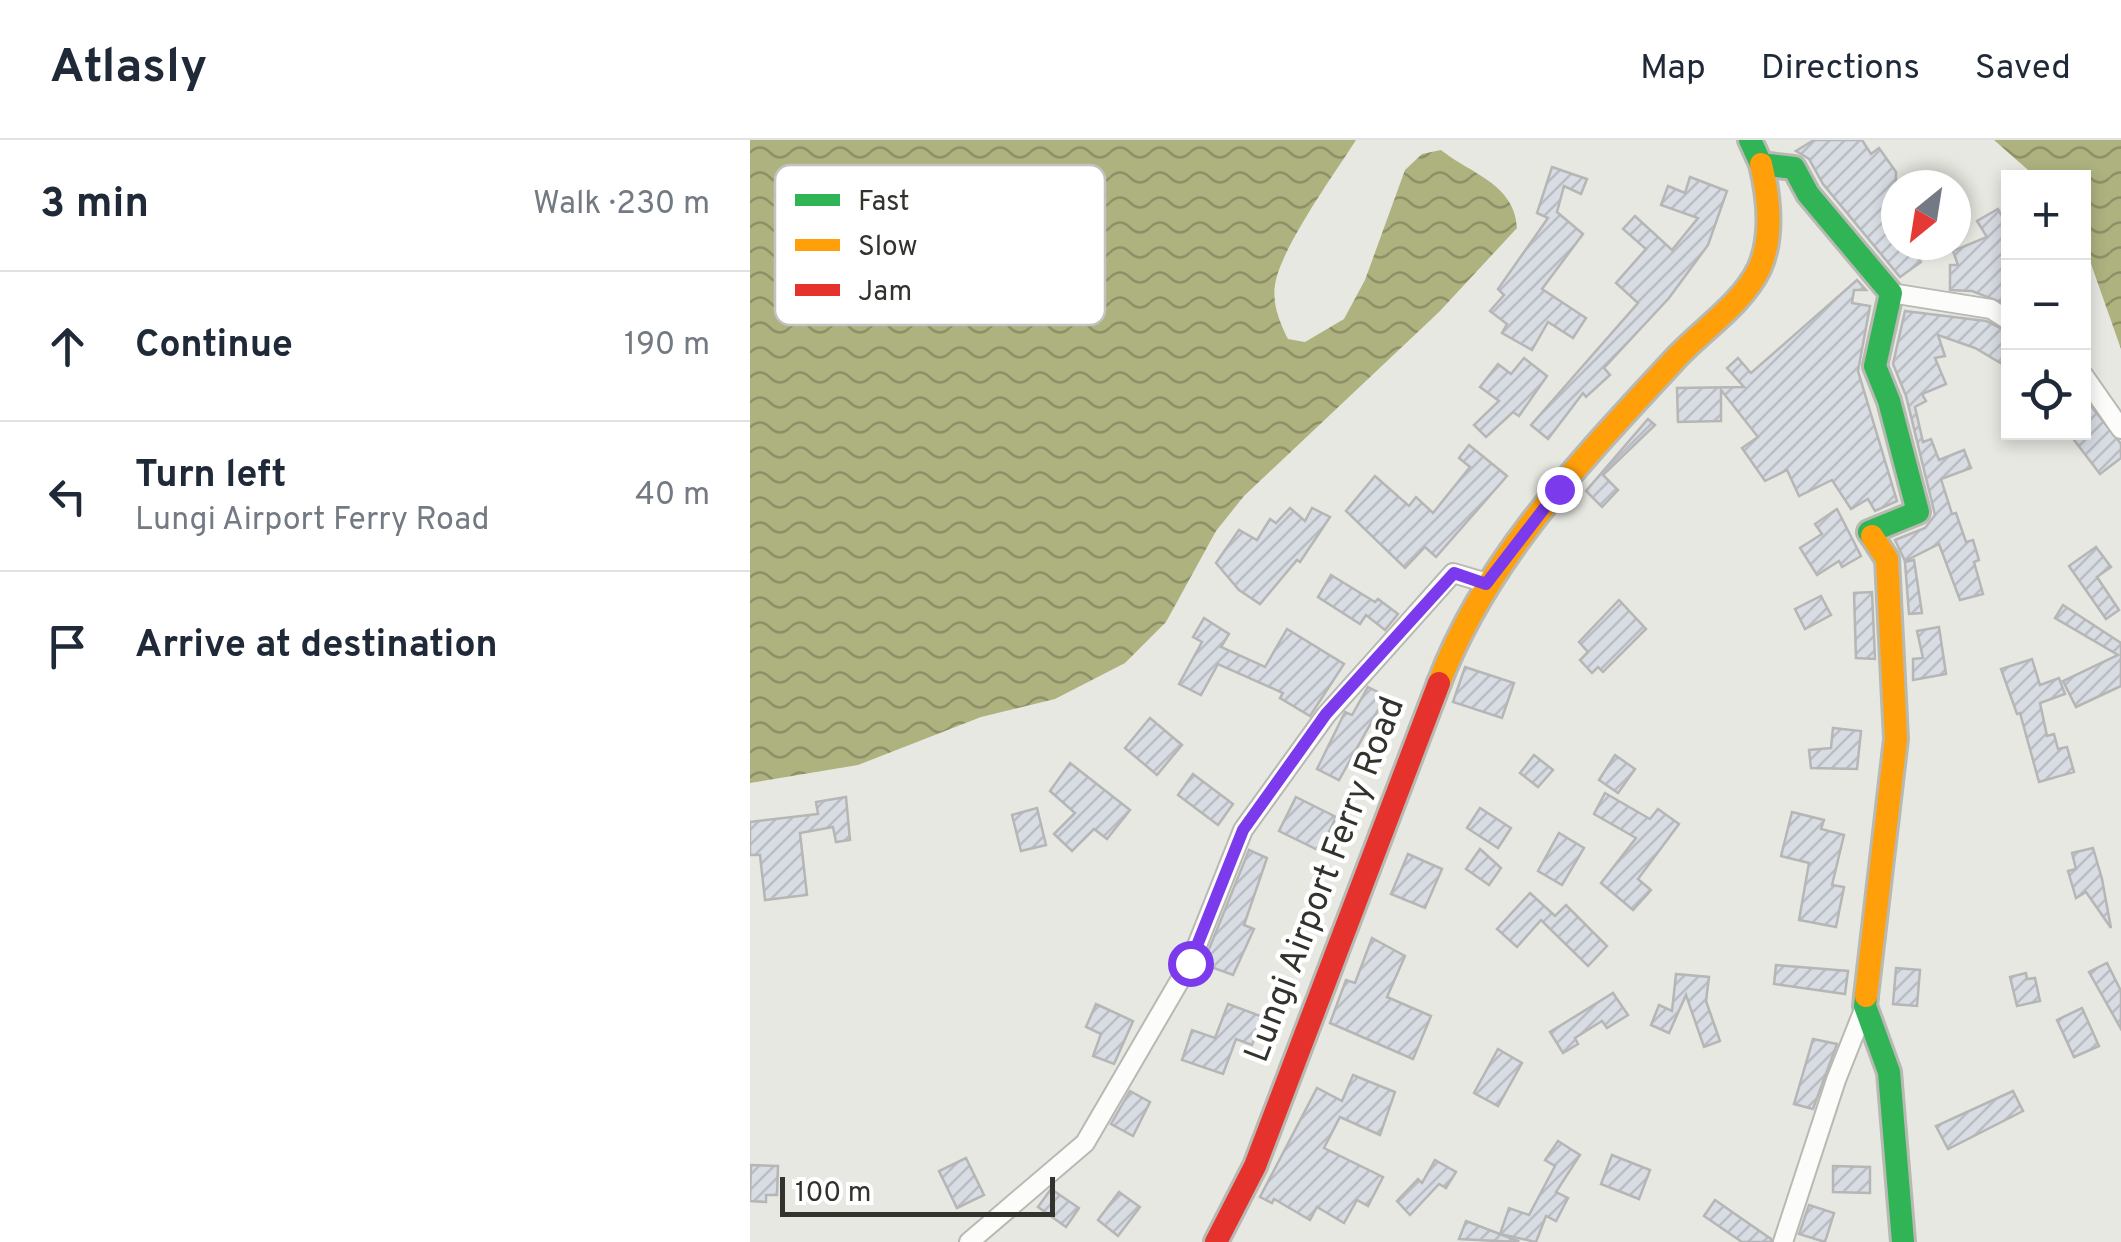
<!DOCTYPE html>
<meta charset="utf-8">
<style>
:root{--surface:#fff;--page:#f6f6f7;--text:#1f2937;--muted:#747a83;--line:#e0e1e3}
body{margin:0;font-family:Overpass,sans-serif;background:var(--page);color:var(--text)}
.controls{position:absolute;right:30px;top:30px;display:grid;overflow:hidden;border-radius:0px;box-shadow:0 5px 15px #0003}
.controls button{width:90px;height:90px;display:grid;place-items:center;padding:0;border:0;border-bottom:2px solid var(--line);background:var(--surface);color:var(--text);font:50px sans-serif}
.compass{position:absolute;left:1131px;top:30px;width:90px;height:90px;border-radius:50%;background:var(--surface);box-shadow:0 5px 15px #0003;rotate:210deg}
.scale{position:absolute;left:30px;bottom:25px;width:275px;box-sizing:border-box;padding-left:10px;border:5px solid #32332d;border-top:0;font-size:28px;line-height:35px;white-space:nowrap;color:#32332d;-webkit-text-stroke:8px #fff;paint-order:stroke}
.stop{position:absolute;width:30px;height:30px;margin:-22px;border:8px solid #7c3aed;border-radius:50%;background:#fff}
.stop.end{background:#7c3aed;border-color:#fff;box-shadow:0 2px 10px #0008}
.list{margin:0;padding:0;list-style:none}
h2{display:flex;justify-content:space-between;align-items:center;height:130px;margin:0;padding:0 40px;font-size:42px}
h2 small{font-size:32px;font-weight:400;color:var(--muted)}
.list li{display:grid;grid-template-columns:65px 1fr auto;gap:30px;align-items:center;box-sizing:border-box;height:150px;padding:0 40px;border-top:2px solid var(--line)}
.list b{display:block;font-size:38px;white-space:nowrap}
.list p{margin:0;font-size:32px;white-space:nowrap;color:var(--muted)}
.list em{font-size:32px;font-style:normal;color:var(--muted)}
.icon{flex:none;width:55px;height:55px;fill:none;stroke:currentColor;stroke-width:2;stroke-linecap:round;stroke-linejoin:round}
.map{position:relative;flex:none;width:1371px;height:1102px;overflow:hidden}
header{display:flex;align-items:center;gap:60px;box-sizing:border-box;height:140px;padding:0 50px;background:var(--surface);border-bottom:2px solid var(--line)}
header strong{font-size:48px}
nav{display:flex;gap:55px;margin-inline-start:auto;font-size:35px}
main{display:flex}
aside{flex:1;background:var(--surface)}
.map>svg:first-child{display:block}
.water{fill:url(#water-waves)}
.building{fill:url(#building-hatch);stroke:#b5b6b5;stroke-width:2.5}
.lines{fill:none;stroke-linecap:round;stroke-linejoin:round}
.street-casing{stroke:#b8b9b3;stroke-width:22}
.fast-casing{stroke:#b8b9b3;stroke-width:28}
.slow-casing{stroke:#b8b9b3;stroke-width:28}
.jam-casing{stroke:#b8b9b3;stroke-width:28}
.street{stroke:#fcfcfb;stroke-width:18}
.fast{stroke:#30b455;stroke-width:22}
.slow{stroke:#ff9f0a;stroke-width:22}
.jam{stroke:#e5322d;stroke-width:22}
.route{stroke:#7c3aed;stroke-width:12}
.labels{text-anchor:middle;dominant-baseline:central;stroke-width:9;stroke-linejoin:round;paint-order:stroke}
.street-label{font-size:35px;fill:#32332d;stroke:#fff}
.key{fill:#fff;stroke:#c2c2c0;stroke-width:2.5}
.key-label{font-size:28px;fill:#32332d}
</style>
<header>
<strong>Atlasly</strong>
<nav><a>Map</a><a>Directions</a><a>Saved</a></nav>
</header>
<main>
<aside>
<h2>3 min<small>Walk · 230 m</small></h2>
<ul class="list">
<li><svg class="icon" aria-label="ahead" viewBox="0 0 24 24"><path d="M12 20V5M6 11l6-6 6 6"/></svg><div><b>Continue</b></div><em>190 m</em></li>
<li><svg class="icon" aria-label="left" viewBox="0 0 24 24"><path d="M17 20v-9H6M10 6l-5 5 5 5"/></svg><div><b>Turn left</b><p>Lungi Airport Ferry Road</p></div><em>40 m</em></li>
<li><svg class="icon" aria-label="arrive" viewBox="0 0 24 24"><path d="M6 21V4h12l-3 4 3 4H6"/></svg><div><b>Arrive at destination</b></div></li>
</ul>
</aside>
<div class="map">
<svg width="1371" height="1102" viewBox="0 0 1371 1102">
<defs>
<pattern id="water-waves" width="16" height="10" patternUnits="userSpaceOnUse" patternTransform="scale(2.5)"><rect width="16" height="10" fill="#aeb27f"/><path d="M0 5q4-4 8 0t8 0" fill="none" stroke="#8e9168"/></pattern>
<pattern id="building-hatch" width="6" height="6" patternUnits="userSpaceOnUse" patternTransform="scale(2.5)"><rect width="6" height="6" fill="#d8dce3"/><path d="M-1 1l2-2M0 6l6-6M5 7l2-2" fill="none" stroke="#babdc3"/></pattern>
</defs>
<rect width="100%" height="100%" fill="#e8e8e2"/>
<g class="water">
<path d="M0,0H606C585,33 530,109 525,145C522,164 530,183 538,199L555,202L594,179L615,140L655,30L672,14L691,10C721,34 765,44 767,88L689,172L494,356L466,391L416,482L375,523L305,559L231,577L108,625L0,643Z"/>
<path d="M1244,0H1371V209L1334,104V38L1286,37Z"/>
</g>
<g class="building">
<path d="M1064,0H1112L1121,14L1129,8L1146,32V105H1160L1171,122L1150,137L1073,44L1059,19L1046,11Z"/>
<path d="M802,27L837,39L831,54L814,46L807,72L833,94L792,149L836,178L823,198L798,182L782,210L752,193L757,184L740,171L754,155L748,149L798,78L787,73Z"/>
<path d="M940,37L977,51L958,105L919,158L854,228L860,235L836,257L833,253L798,299L781,285L888,163L866,143L896,109L873,89L885,76L922,110L948,78L911,65L918,46L935,53Z"/>
<path d="M1248,69L1258,87V165L1222,151L1200,150V125H1208L1203,111L1237,97L1227,81Z"/>
<path d="M1107,140L1116,150H1104L1102,163L1120,166L1108,231L1147,361L1125,371L1118,359L1101,369L1082,340L1049,356L1037,330L1015,341L992,308L1008,297L971,250V281L928,282L927,248L994,247L977,228L988,218L1001,233Z"/>
<path d="M1155,171L1236,181L1258,192V217L1254,225L1225,208L1188,195L1195,216L1185,218L1196,244L1172,254L1176,261L1165,267L1173,302L1181,299L1189,320L1214,310L1221,328L1191,339L1202,374L1206,373L1216,402L1223,400L1229,420L1224,422L1233,454L1210,460L1189,404L1155,421L1145,400L1175,388L1185,375L1156,256L1143,224Z"/>
<path d="M774,218L797,236L769,276L763,272L736,297L724,285L749,261L730,247L748,224L761,234Z"/>
<path d="M1334,257L1371,304V318L1350,334L1318,292H1334Z"/>
<path d="M898,279L905,285L853,335L868,350L852,367L836,351Z"/>
<path d="M719,305L757,336L686,417L675,407L655,428L596,371L625,336L659,366L666,357L683,373L720,327L709,318Z"/>
<path d="M540,368L555,381L562,368L580,377L550,422L547,420L510,464L489,450L466,423L489,390L507,400L520,379L526,383Z"/>
<path d="M1087,369L1111,416L1092,427L1089,421L1067,435L1050,408L1072,394L1065,384Z"/>
<path d="M1346,407L1361,427L1347,437L1369,470L1356,479L1319,426Z"/>
<path d="M1164,420L1172,473L1159,474L1155,422Z"/>
<path d="M581,435L625,462L628,459L648,474L635,490L616,475L610,484L568,457Z"/>
<path d="M1122,452L1125,519L1106,518L1104,453Z"/>
<path d="M1071,456L1081,475L1055,489L1045,469Z"/>
<path d="M869,460L896,489L853,532L848,527L842,533L830,520L838,512L829,502Z"/>
<path d="M1313,465L1371,503V546L1326,567L1313,541L1368,515L1305,478Z"/>
<path d="M454,478L479,494L471,507L515,527L537,489L594,524L560,576L530,558L533,553L468,524L451,555L429,544L452,502L443,497Z"/>
<path d="M1189,487L1196,534L1163,540V519L1173,518L1167,491Z"/>
<path d="M1282,519L1290,545L1309,538L1315,554L1290,563L1297,596L1304,594L1308,609L1317,607L1324,632L1289,642L1270,573L1267,574L1251,529Z"/>
<path d="M715,527L764,543L752,578L703,562Z"/>
<path d="M618,547L636,556L589,640L567,629L595,572L602,575Z"/>
<path d="M400,578L432,605L407,635L375,608Z"/>
<path d="M1083,588L1111,591L1107,629L1061,628L1059,610L1081,608Z"/>
<path d="M784,615L803,630L788,647L770,633Z"/>
<path d="M865,615L885,629L868,653L849,640Z"/>
<path d="M320,623L380,670L357,699L344,689L322,711L304,694L325,673L300,651Z"/>
<path d="M443,634L483,664L468,685L428,655Z"/>
<path d="M855,653L900,679L908,669L929,684L888,739L901,750L883,770L851,743L886,698L844,674Z"/>
<path d="M96,657L100,700L86,702L83,687L50,693L57,755L15,760L10,715H0V682L68,674L66,662Z"/>
<path d="M546,657L586,677L570,711L529,691Z"/>
<path d="M287,668L296,705L271,711L262,675Z"/>
<path d="M730,668L761,688L748,708L717,688Z"/>
<path d="M1042,672L1074,680L1071,689L1094,695L1082,745L1094,747L1086,787L1049,780L1059,723L1031,716Z"/>
<path d="M809,693L834,708L812,745L788,731Z"/>
<path d="M1343,708L1352,739L1361,788L1336,752L1326,758L1318,731L1326,729L1322,713Z"/>
<path d="M730,709L751,728L739,745L716,729Z"/>
<path d="M499,710L517,718L494,785L504,789L483,835L453,824Z"/>
<path d="M658,714L692,729L675,768L641,754Z"/>
<path d="M780,753L805,776L816,765L857,806L838,826L791,780L767,807L747,789Z"/>
<path d="M622,798L655,816L637,857L681,876L663,919L580,883L596,840L605,843Z"/>
<path d="M1357,823L1371,851V889L1339,832Z"/>
<path d="M1026,825L1098,831L1095,854L1024,844Z"/>
<path d="M1146,828L1170,830L1167,866L1143,864Z"/>
<path d="M1276,833L1277,839L1285,838L1290,861L1267,866L1260,837Z"/>
<path d="M926,834L959,837L956,861L970,901L954,907L936,855L919,893L901,885L909,865L922,871Z"/>
<path d="M863,853L878,875L857,888L852,881L825,898L828,904L813,913L800,892Z"/>
<path d="M346,864L383,881L364,924L343,916L351,894L336,887Z"/>
<path d="M478,864L513,877L502,905L486,899L473,934L432,920L442,890L465,898Z"/>
<path d="M1332,868L1349,906L1324,917L1307,880Z"/>
<path d="M1063,899L1087,904L1063,969L1044,964Z"/>
<path d="M748,909L772,923L748,966L724,953Z"/>
<path d="M603,935L645,952L630,995L590,977L574,1008L633,1037L618,1066L607,1060L594,1083L567,1067L560,1080L524,1059L522,1063L510,1057L567,948L592,961Z"/>
<path d="M380,951L400,962L383,996L361,984Z"/>
<path d="M1263,951L1273,971L1198,1009L1186,986Z"/>
<path d="M808,1001L830,1015L806,1052L818,1058L806,1081L796,1076L786,1102L750,1094L759,1068L779,1075L805,1026L795,1020Z"/>
<path d="M862,1015L900,1030L889,1059L851,1044Z"/>
<path d="M216,1018L234,1055L207,1068L189,1031Z"/>
<path d="M685,1020L706,1032L696,1048L689,1044L660,1075L647,1061L668,1039L672,1043Z"/>
<path d="M1,1025L28,1026L27,1055H16V1062L0,1061Z"/>
<path d="M1083,1026L1120,1027V1053L1083,1052Z"/>
<path d="M301,1049L329,1068L316,1087L288,1067Z"/>
<path d="M369,1052L390,1067L368,1096L348,1080Z"/>
<path d="M965,1060L1021,1099V1102H992L954,1076Z"/>
<path d="M1059,1065L1084,1073L1075,1102L1049,1094Z"/>
<path d="M716,1081L768,1101L767,1102L709,1099Z"/>
</g>
<g class="lines">
<g class="street-casing">
<g id="street">
<path d="M1141,153L1241,169L1258,180"/>
<path d="M1334,236L1371,289"/>
<path d="M219,1102L335,1003L440,823L493,690L576,575L703,433L737,443"/>
<path d="M1033,1102L1086,940L1115,867"/>
</g>
</g>
<g class="fast-casing">
<g id="fast">
<path d="M1000,0L1011,24L1044,28L1058,54L1141,153L1125,226L1139,261L1168,372L1119,392L1122,396"/>
<path d="M1116,856L1115,866L1139,932L1153,1102"/>
</g>
</g>
<g class="slow-casing">
<g id="slow">
<path d="M689,543C737,416 835,317 926,218C952,190 992,164 1009,129C1024,96 1019,57 1011,24"/>
<path d="M1116,856L1146,599L1137,419L1122,396"/>
</g>
</g>
<g class="jam-casing">
<path id="jam" d="M466,1102L505,1026L689,543"/>
</g>
<use href="#street" class="street"/>
<use href="#fast" class="fast"/>
<use href="#slow" class="slow"/>
<use href="#jam" class="jam"/>
</g>
<g class="lines">
<path class="route" d="M440,823L493,690L576,574L704,433L736,444L809,349"/>
</g>
<g class="labels">
<g class="street-label">
<text transform="translate(576 740) rotate(-69)">Lungi Airport Ferry Road</text>
</g>
</g>
<rect x="25" y="25" width="330" height="160" rx="15" class="key"/>
<rect x="45" y="54" width="45" height="12" fill="#30b455"/>
<rect x="45" y="99" width="45" height="12" fill="#ff9f0a"/>
<rect x="45" y="144" width="45" height="12" fill="#e5322d"/>
<g class="key-label">
<text x="108" y="70">Fast</text>
<text x="108" y="115">Slow</text>
<text x="108" y="160">Jam</text>
</g>
</svg>
<div class="controls">
<button>+</button>
<button>−</button>
<button><svg class="icon" aria-label="locate" viewBox="0 0 24 24"><circle cx="12" cy="12" r="6"/><path d="M12 2v4M12 18v4M2 12h4M18 12h4"/></svg></button>
</div>
<svg class="compass" viewBox="-18 -18 36 36"><path d="M0-13l5 13h-10z" fill="#e53935"/><path d="M0 13l5-13h-10z" fill="#747a83"/></svg>
<div class="scale">100 m</div>
<div class="stop" style="left:440px;top:823px"></div>
<div class="stop end" style="left:809px;top:349px"></div>
</div>
</main>
